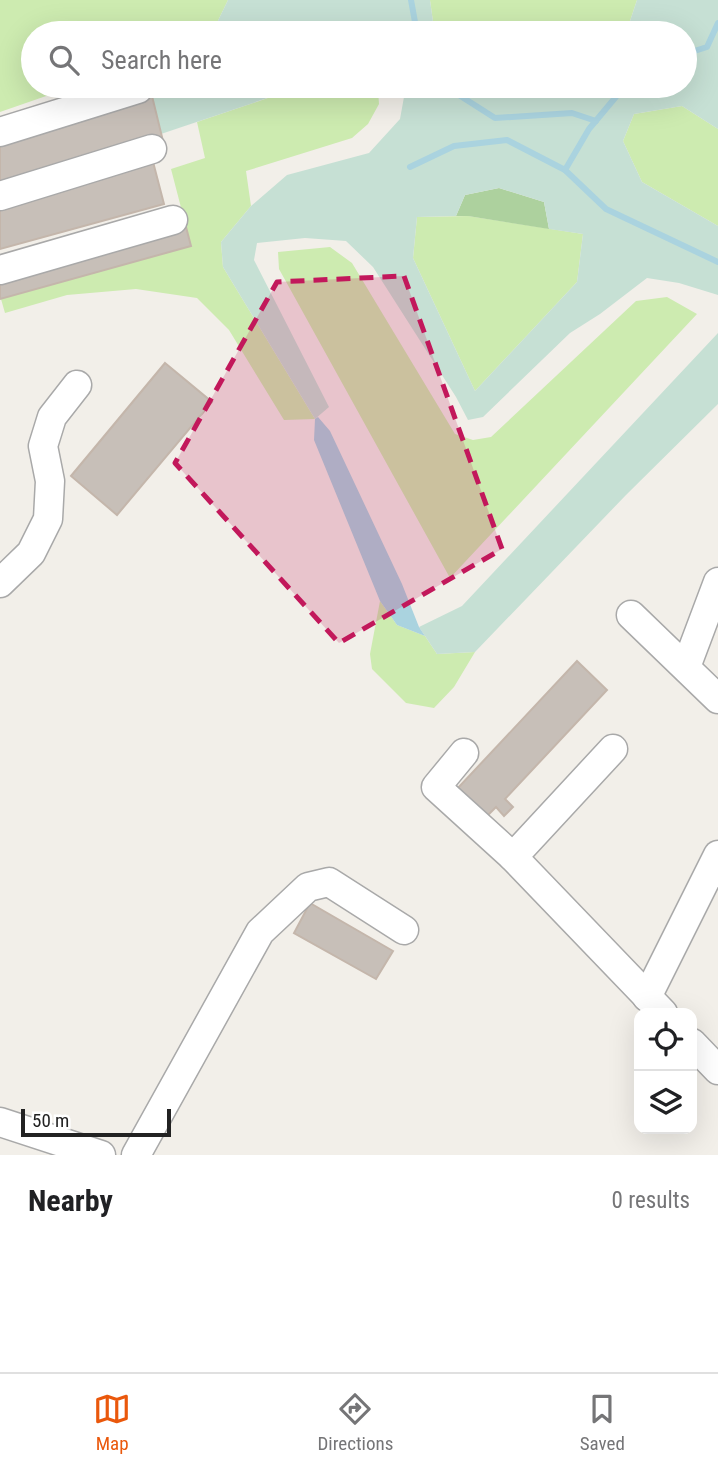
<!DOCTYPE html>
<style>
:root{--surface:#fff;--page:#f6f6f6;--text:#202124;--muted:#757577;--line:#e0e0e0;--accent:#ea580c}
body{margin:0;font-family:"Roboto Condensed",sans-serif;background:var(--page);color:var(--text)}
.controls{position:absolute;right:21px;bottom:21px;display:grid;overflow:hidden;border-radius:14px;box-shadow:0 7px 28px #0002}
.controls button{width:63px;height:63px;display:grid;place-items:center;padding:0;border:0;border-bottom:2px solid var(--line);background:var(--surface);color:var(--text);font:35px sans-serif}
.scale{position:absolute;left:21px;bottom:18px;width:150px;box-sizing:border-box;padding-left:7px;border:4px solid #222;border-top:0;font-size:19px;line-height:24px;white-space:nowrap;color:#222;-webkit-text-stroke:5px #fff;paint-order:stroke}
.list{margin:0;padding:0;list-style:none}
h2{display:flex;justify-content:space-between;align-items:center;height:91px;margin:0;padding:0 28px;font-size:30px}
h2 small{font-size:23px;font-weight:400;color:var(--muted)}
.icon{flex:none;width:38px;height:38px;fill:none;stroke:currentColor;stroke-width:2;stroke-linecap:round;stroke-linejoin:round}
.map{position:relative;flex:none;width:718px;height:1155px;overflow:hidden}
.search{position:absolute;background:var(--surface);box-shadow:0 7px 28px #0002;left:21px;right:21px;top:21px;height:77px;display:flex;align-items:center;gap:18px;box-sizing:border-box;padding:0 24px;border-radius:38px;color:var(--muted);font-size:26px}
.sheet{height:217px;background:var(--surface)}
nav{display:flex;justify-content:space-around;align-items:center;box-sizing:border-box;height:98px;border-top:2px solid var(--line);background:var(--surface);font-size:19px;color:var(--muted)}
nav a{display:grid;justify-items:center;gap:4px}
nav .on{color:var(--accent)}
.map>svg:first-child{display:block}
.grass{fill:#cdebb0}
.forest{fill:#add19e}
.wetland{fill:#c6e0d4;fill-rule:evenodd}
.water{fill:#aad3df}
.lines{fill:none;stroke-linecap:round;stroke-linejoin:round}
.stream{stroke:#aad3df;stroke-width:6}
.building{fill:#c7bfb8;stroke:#c4b6ab;stroke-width:2}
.minor-casing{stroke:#a9a9a9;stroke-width:31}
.minor{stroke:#fff;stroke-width:28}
.marked{fill:#c2185b;fill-opacity:0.2;stroke:#c2185b;stroke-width:5;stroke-dasharray:14 9;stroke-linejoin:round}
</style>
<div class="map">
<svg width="718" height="1155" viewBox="0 0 718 1155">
<rect width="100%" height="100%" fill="#f2efe9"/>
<g class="grass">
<path d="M0,0H228L212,33H33V86H75L0,112Z"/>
<path d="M430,0H637L626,33H439L434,29Z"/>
<path d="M303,86H366L378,90L379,104L368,124L352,138L246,171L251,206L221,242L223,267L315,419L284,420L229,330L197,298L136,289L67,295L5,313L1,299L191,246L171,169L205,158L197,122Z"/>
<path d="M682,106L718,129V226L642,182L623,141L634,114Z"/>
<path d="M468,216L583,234L577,282L475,391L413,258L417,217Z"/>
<path d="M330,247L352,263L455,434L473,440L491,437L636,301L667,297L697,314L450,578L279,269L278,252Z"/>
<path d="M380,601L397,625L425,636L437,654L475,652L454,687L434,708L406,703L372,669L370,654Z"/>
</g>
<path class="forest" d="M499,188L544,202L549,229L468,216H456L465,195Z"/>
<g class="wetland">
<path d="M228,0H430L434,29L439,33H212Z"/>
<path d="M637,0H718V129L682,106L634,114L623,141L642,182L718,226V295L679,283L647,278L600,314L570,333L483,417L468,420L456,397L373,267L346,241L305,238L257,243L254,260L329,407L315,419L223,267L221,242L251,206L287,175L369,153L400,119L406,86H497L500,88L561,90L567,86H685V33H626ZM499,188L544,202L549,229L583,234L577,282L475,391L413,258L417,217L456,216L465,195Z"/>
<path d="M149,86H303L161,134Z"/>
<path d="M718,333V404L626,495L475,652L437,654L419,627L462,606Z"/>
</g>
<path class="water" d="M318,417L330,431L402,584L419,627L425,636L397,625L380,601L314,440L315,419Z"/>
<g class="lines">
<g class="stream">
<path d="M411,0L417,33"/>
<path d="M685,54L707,47L718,23"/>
<path d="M448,86L451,90L495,118L572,113L596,121"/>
<path d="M410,167L454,146L507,140L565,170L606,209L718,262"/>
<path d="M565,170L589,129L625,86"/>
</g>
</g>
<g class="building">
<path d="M152,96L163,141L0,191V144Z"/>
<path d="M152,158L164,204L0,249V205Z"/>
<path d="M186,227L191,246L0,299V284Z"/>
<path d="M165,363L212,402L117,515L71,476Z"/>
<path d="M577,661L607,690L505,799L513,807L504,816L496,807L487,816L457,789Z"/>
<path d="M310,903L393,951L376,979L294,933Z"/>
</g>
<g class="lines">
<g class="minor-casing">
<g id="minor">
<path d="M0,132L138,89"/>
<path d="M0,196L152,149"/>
<path d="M0,270L173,220"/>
<path d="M0,583L31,553L48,519L50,481L43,446L52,417L77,385"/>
<path d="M631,615L718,699"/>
<path d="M686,667L718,582"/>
<path d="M613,749L513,857L663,1013"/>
<path d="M464,753L436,787L513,857"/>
<path d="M647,997L718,855"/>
<path d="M692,1043L718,1070"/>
<path d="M0,1122L101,1155"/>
<path d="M136,1155L260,932L308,887L329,882L404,930"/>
</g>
</g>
<use href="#minor" class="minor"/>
</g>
<path class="marked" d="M404,276L502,549L339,643L175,463L277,282Z"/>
</svg>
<div class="controls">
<button><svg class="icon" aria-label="locate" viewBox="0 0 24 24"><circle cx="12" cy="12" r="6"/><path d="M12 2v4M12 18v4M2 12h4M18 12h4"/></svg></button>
<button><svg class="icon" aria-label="layers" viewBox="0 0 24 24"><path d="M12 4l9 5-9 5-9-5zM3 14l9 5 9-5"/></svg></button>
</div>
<div class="scale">50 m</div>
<div class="search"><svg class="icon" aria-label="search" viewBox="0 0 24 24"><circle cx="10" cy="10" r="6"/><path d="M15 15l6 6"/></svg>Search here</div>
</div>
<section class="sheet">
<h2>Nearby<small>0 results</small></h2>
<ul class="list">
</ul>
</section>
<nav>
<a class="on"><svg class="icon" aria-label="map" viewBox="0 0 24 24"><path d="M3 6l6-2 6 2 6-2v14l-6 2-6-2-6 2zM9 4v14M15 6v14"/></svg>Map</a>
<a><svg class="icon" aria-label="directions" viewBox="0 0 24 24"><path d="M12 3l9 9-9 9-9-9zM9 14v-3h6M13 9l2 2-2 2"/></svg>Directions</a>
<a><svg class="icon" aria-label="saved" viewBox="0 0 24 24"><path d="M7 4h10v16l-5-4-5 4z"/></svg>Saved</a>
</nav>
